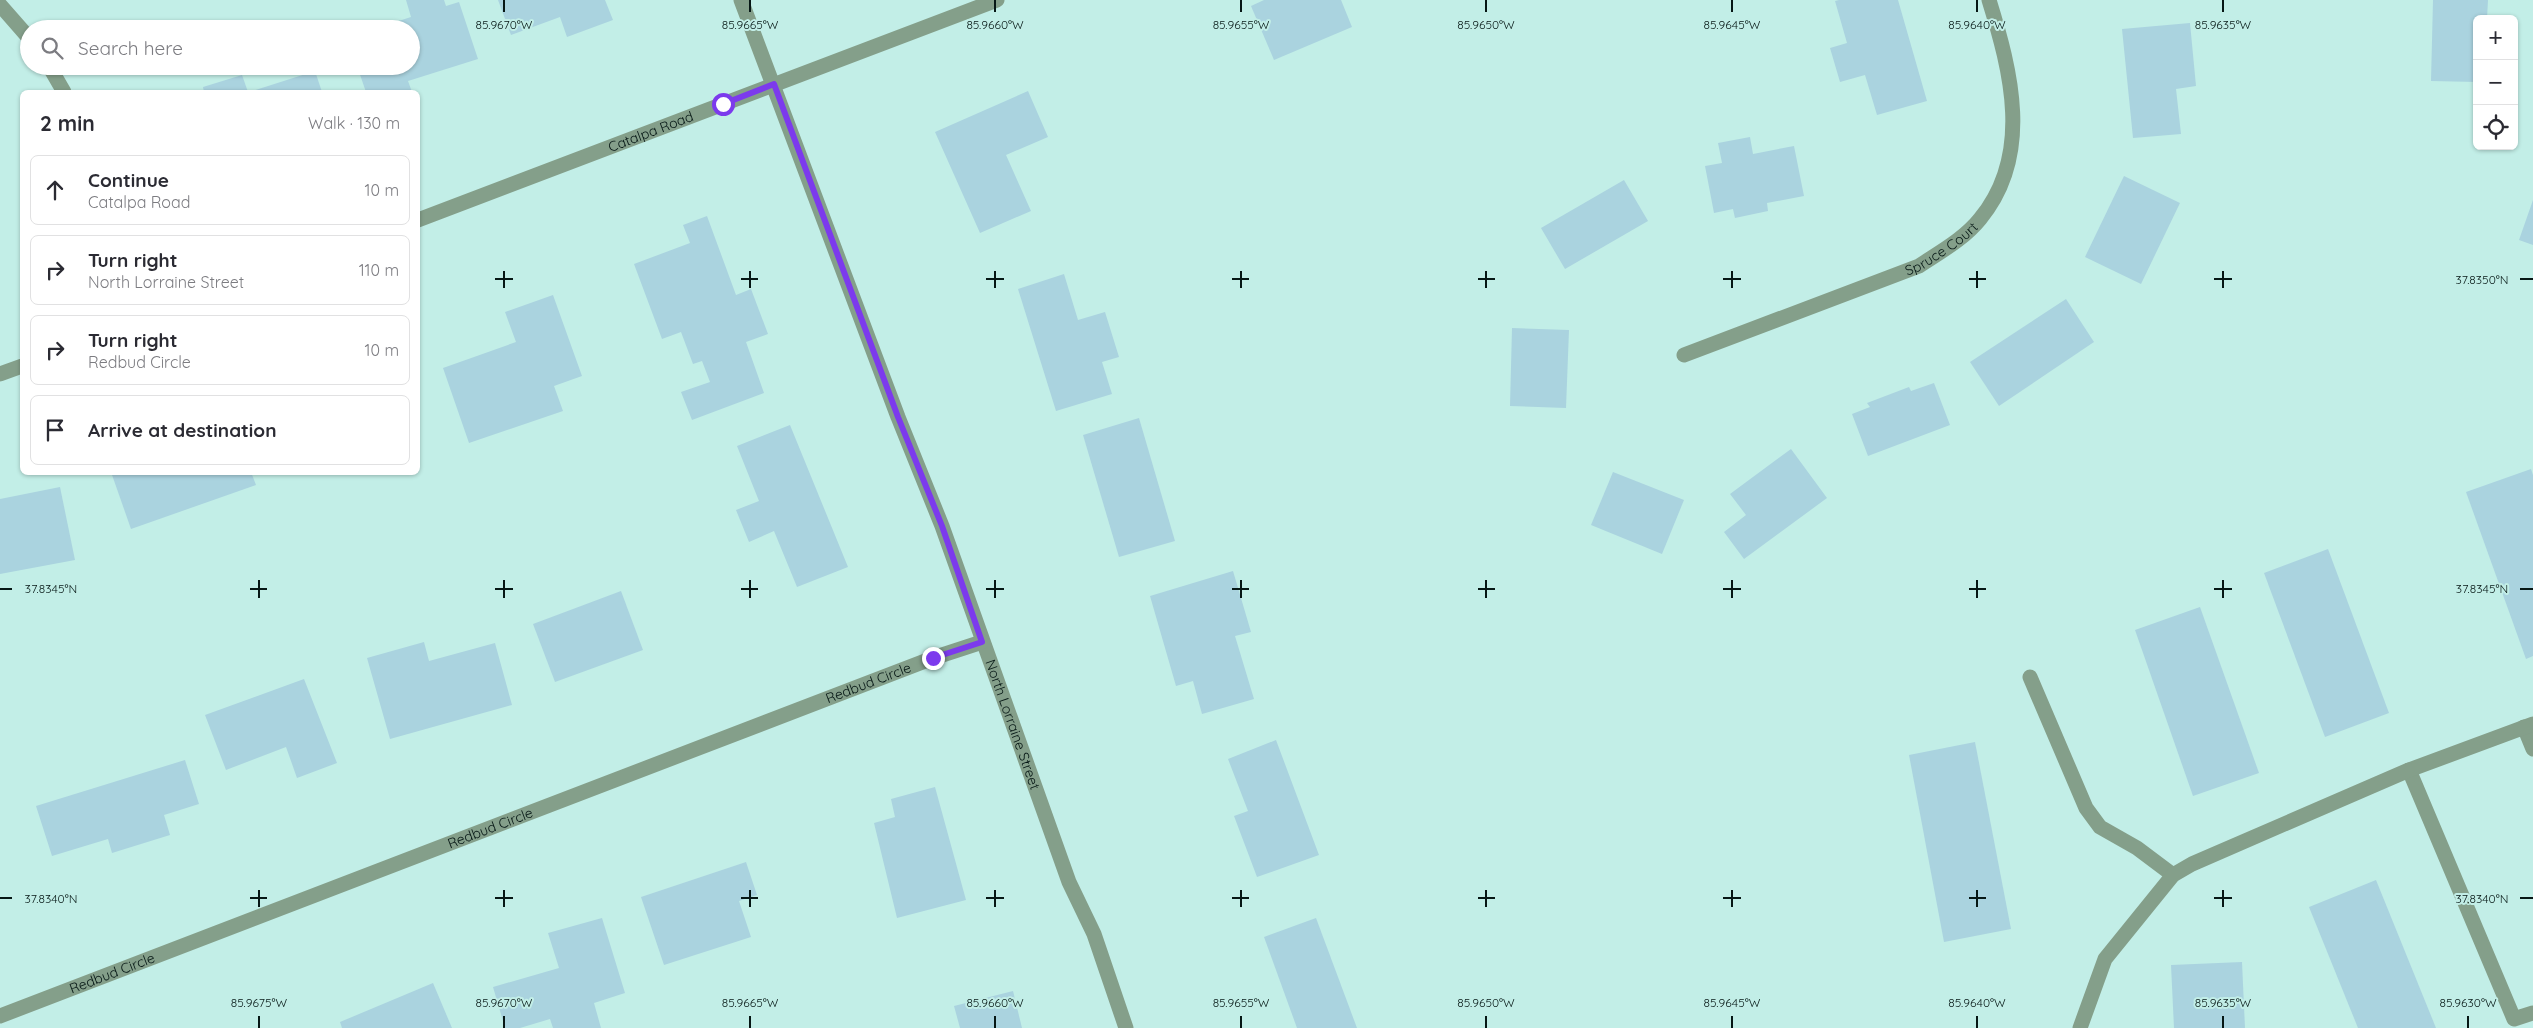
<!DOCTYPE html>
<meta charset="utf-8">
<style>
:root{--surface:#fff;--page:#f7f7f7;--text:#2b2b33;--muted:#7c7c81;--line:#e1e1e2}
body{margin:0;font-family:Quicksand,sans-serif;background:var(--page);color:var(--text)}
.controls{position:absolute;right:15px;top:15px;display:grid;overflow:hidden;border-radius:8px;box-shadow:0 1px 4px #0004}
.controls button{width:45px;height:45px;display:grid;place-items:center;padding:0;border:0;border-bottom:1px solid var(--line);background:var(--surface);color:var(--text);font:25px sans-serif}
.stop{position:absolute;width:15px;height:15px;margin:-11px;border:4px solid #7c3aed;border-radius:50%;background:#fff}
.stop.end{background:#7c3aed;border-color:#fff;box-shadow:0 1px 5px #0008}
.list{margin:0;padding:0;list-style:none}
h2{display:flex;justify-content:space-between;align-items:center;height:65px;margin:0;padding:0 20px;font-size:21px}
h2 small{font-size:16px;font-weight:400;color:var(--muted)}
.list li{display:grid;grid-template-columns:32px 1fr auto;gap:15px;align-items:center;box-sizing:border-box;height:70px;margin:0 10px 10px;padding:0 10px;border:1px solid var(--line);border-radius:8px}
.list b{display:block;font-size:19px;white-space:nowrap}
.list p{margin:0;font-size:16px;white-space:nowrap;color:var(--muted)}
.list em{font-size:16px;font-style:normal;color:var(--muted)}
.icon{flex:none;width:28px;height:28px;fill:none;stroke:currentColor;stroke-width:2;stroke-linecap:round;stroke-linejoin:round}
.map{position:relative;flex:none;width:2533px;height:1028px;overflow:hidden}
.search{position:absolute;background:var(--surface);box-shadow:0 1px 4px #0004;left:20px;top:20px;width:400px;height:55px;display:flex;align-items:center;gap:12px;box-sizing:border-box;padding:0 18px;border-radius:28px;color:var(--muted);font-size:19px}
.panel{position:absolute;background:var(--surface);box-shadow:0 1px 4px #0004;left:20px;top:90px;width:400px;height:385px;border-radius:8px}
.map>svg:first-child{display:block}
.building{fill:#aad3df}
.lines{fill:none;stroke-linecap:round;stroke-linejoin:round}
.lane{stroke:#849f8a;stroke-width:15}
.street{stroke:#849f8a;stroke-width:15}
.route{stroke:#7c3aed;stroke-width:6}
.ticks{fill:none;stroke:#061715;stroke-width:2}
.labels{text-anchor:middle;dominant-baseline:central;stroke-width:4;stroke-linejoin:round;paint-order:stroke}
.street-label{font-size:14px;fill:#061715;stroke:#c2eee7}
.ticks-label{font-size:12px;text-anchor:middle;fill:#061715;stroke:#c2eee7;stroke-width:4;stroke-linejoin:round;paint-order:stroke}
</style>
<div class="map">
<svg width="2533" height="1028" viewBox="0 0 2533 1028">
<rect width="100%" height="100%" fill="#c2eee7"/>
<g class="building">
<path d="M406,0H444L446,6L459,2L478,59L408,81L412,92H366L357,66H411V29L377,28L411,17Z"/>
<path d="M498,0H605L613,20L567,37L560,17L511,35Z"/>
<path d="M1264,0H1341L1352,27L1274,60L1251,6Z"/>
<path d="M1839,0H1898L1927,101L1877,115L1865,75L1840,82L1830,48L1847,43L1835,1Z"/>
<path d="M2433,0H2488L2487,19H2477V82L2431,81Z"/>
<path d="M2190,23L2196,86L2176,89L2181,134L2133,138L2122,29Z"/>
<path d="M315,71L322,92H249Z"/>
<path d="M242,75L248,92H204L203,87Z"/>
<path d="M1028,91L1048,137L1006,155L1031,211L980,233L935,132Z"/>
<path d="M1750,137L1753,154L1794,146L1804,196L1767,203L1768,211L1735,218L1733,209L1714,213L1705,166L1722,163L1718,143Z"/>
<path d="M2124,176L2180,203L2141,284L2085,257Z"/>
<path d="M1624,180L1648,221L1565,269L1541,228Z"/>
<path d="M2533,200V245L2519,240Z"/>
<path d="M707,216L736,295L751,289L768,334L746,342L764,393L692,420L681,392L710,382L702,361L693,364L681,332L662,339L634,264L690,243L683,225Z"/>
<path d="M1064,274L1078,320L1105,312L1119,357L1102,362L1112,394L1056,411L1018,289Z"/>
<path d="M553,295L582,376L554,386L563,411L469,443L443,368L516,342L505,312Z"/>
<path d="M2066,299L2094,342L1999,406L1970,362Z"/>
<path d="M1512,328L1569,330L1566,408L1510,406Z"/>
<path d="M1934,383L1950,425L1868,456L1852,414L1870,407L1867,403L1909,387L1911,391Z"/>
<path d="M1139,418L1175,541L1119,557L1083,435Z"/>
<path d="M790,425L848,567L797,587L774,531L749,542L736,510L759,501L737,446Z"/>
<path d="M1791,449L1827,498L1744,559L1724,532L1746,515L1730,494Z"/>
<path d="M2531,469L2533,475V656L2526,659L2466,492Z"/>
<path d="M111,472H251L256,485L131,529Z"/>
<path d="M1613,472L1684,500L1662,554L1591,525Z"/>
<path d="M60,487L75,560L0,574V499Z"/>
<path d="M2328,549L2389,713L2325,737L2264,573Z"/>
<path d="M1233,571L1251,632L1235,636L1254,699L1202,714L1193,681L1176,686L1150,596Z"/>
<path d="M621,591L643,650L555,682L533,624Z"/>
<path d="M2200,607L2259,773L2193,796L2135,630Z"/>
<path d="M424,642L429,661L495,643L512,705L390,739L367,658Z"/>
<path d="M304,679L337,763L297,778L286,747L226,770L205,715Z"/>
<path d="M1276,740L1319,855L1257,877L1234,816L1248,811L1228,759Z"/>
<path d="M1975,742L2011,929L1944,942L1909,755Z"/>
<path d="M185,760L199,804L164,815L170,835L112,853L108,839L52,856L36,806Z"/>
<path d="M935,787L966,900L897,918L874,823L895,817L891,799Z"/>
<path d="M746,862L757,895L739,901L751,937L664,965L641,897Z"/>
<path d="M2376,880L2436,1028H2358L2309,907Z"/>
<path d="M602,918L625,993L594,1003L601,1028H553L550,1019L520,1028H505L493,987L559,968L548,933Z"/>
<path d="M1316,918L1357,1028H1297L1264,937Z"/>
<path d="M2242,962L2245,1028H2174L2171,965Z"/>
<path d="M433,983L452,1028H342L340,1022Z"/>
<path d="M1013,991L1022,1028H960L954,1006Z"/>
</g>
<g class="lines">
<g class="lane">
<path d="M2030,677L2086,808L2100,827L2137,848L2173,875"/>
<path d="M2524,727L2533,749"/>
<path d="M2409,770L2514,1019L2533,1013"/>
<path d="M2080,1028L2105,959L2173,875L2192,864L2409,770L2533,724"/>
</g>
<g class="street">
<path id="s1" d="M741,0L898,417L942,526L1069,882L1094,934L1126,1028"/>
<path d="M0,5L29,38"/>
<path d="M49,66L64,92"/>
<path id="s2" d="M418,220L997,0"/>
<path id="s3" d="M1684,355L1919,266C1940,252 1964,239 1980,219C2033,155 2011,71 1989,0"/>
<path d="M0,374L22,366"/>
<path id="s4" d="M0,1016L933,658L982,642"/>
</g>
</g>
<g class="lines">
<path class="route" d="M723,104L774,84L898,417L942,526L982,642L933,658"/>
</g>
<path class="ticks" d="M504,0V12M750,0V12M995,0V12M1241,0V12M1486,0V12M1732,0V12M1977,0V12M2223,0V12M504,271V288M750,271V288M995,271V288M1241,271V288M1486,271V288M1732,271V288M1977,271V288M2223,271V288M495,279H513M741,279H758M986,279H1004M1232,279H1249M1478,279H1495M1723,279H1741M1969,279H1986M2214,279H2232M2520,279H2533M259,580V598M504,580V598M750,580V598M995,580V598M1241,580V598M1486,580V598M1732,580V598M1977,580V598M2223,580V598M0,589H12M250,589H267M495,589H513M741,589H758M986,589H1004M1232,589H1249M1478,589H1495M1723,589H1741M1969,589H1986M2214,589H2232M2520,589H2533M259,890V907M504,890V907M750,890V907M995,890V907M1241,890V907M1486,890V907M1732,890V907M1977,890V907M2223,890V907M0,898H12M250,898H267M495,898H513M741,898H758M986,898H1004M1232,898H1249M1478,898H1495M1723,898H1741M1969,898H1986M2214,898H2232M2520,898H2533M259,1016V1028M504,1016V1028M750,1016V1028M995,1016V1028M1241,1016V1028M1486,1016V1028M1732,1016V1028M1977,1016V1028M2223,1016V1028M2468,1016V1028"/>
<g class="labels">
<g class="street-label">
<text stroke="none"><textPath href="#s2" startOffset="249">Catalpa Road</textPath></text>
<text stroke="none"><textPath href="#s3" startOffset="279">Spruce Court</textPath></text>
<text stroke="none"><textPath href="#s4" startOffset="930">Redbud Circle</textPath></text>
<text stroke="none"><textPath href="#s1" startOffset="774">North Lorraine Street</textPath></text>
<text stroke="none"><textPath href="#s4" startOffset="525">Redbud Circle</textPath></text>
<text stroke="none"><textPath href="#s4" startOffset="120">Redbud Circle</textPath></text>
</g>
</g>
<g class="ticks-label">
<text x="504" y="29">85.9670°W</text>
<text x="750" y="29">85.9665°W</text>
<text x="995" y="29">85.9660°W</text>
<text x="1241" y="29">85.9655°W</text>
<text x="1486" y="29">85.9650°W</text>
<text x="1732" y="29">85.9645°W</text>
<text x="1977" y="29">85.9640°W</text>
<text x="2223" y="29">85.9635°W</text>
<text x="2482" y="284">37.8350°N</text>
<text x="51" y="593">37.8345°N</text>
<text x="2482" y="593">37.8345°N</text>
<text x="51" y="903">37.8340°N</text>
<text x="2482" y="903">37.8340°N</text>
<text x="259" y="1007">85.9675°W</text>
<text x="504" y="1007">85.9670°W</text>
<text x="750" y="1007">85.9665°W</text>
<text x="995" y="1007">85.9660°W</text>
<text x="1241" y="1007">85.9655°W</text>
<text x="1486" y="1007">85.9650°W</text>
<text x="1732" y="1007">85.9645°W</text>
<text x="1977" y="1007">85.9640°W</text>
<text x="2223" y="1007">85.9635°W</text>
<text x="2468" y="1007">85.9630°W</text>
</g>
</svg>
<div class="controls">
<button>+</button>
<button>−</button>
<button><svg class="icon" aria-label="locate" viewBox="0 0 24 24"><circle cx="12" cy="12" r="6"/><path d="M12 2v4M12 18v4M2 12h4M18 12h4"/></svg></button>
</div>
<div class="stop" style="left:723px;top:104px"></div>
<div class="stop end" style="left:933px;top:658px"></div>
<div class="search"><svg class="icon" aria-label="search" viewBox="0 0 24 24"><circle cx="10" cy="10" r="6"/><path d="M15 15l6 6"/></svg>Search here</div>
<section class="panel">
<h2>2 min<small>Walk · 130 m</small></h2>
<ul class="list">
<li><svg class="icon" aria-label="ahead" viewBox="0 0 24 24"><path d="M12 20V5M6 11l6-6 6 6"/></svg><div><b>Continue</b><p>Catalpa Road</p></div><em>10 m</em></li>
<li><svg class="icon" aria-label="right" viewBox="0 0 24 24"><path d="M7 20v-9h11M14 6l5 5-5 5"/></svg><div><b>Turn right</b><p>North Lorraine Street</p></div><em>110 m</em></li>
<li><svg class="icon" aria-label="right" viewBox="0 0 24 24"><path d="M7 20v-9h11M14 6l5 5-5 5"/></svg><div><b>Turn right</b><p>Redbud Circle</p></div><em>10 m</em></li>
<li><svg class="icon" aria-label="arrive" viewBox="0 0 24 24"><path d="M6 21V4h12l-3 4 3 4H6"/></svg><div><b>Arrive at destination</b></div></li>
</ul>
</section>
</div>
